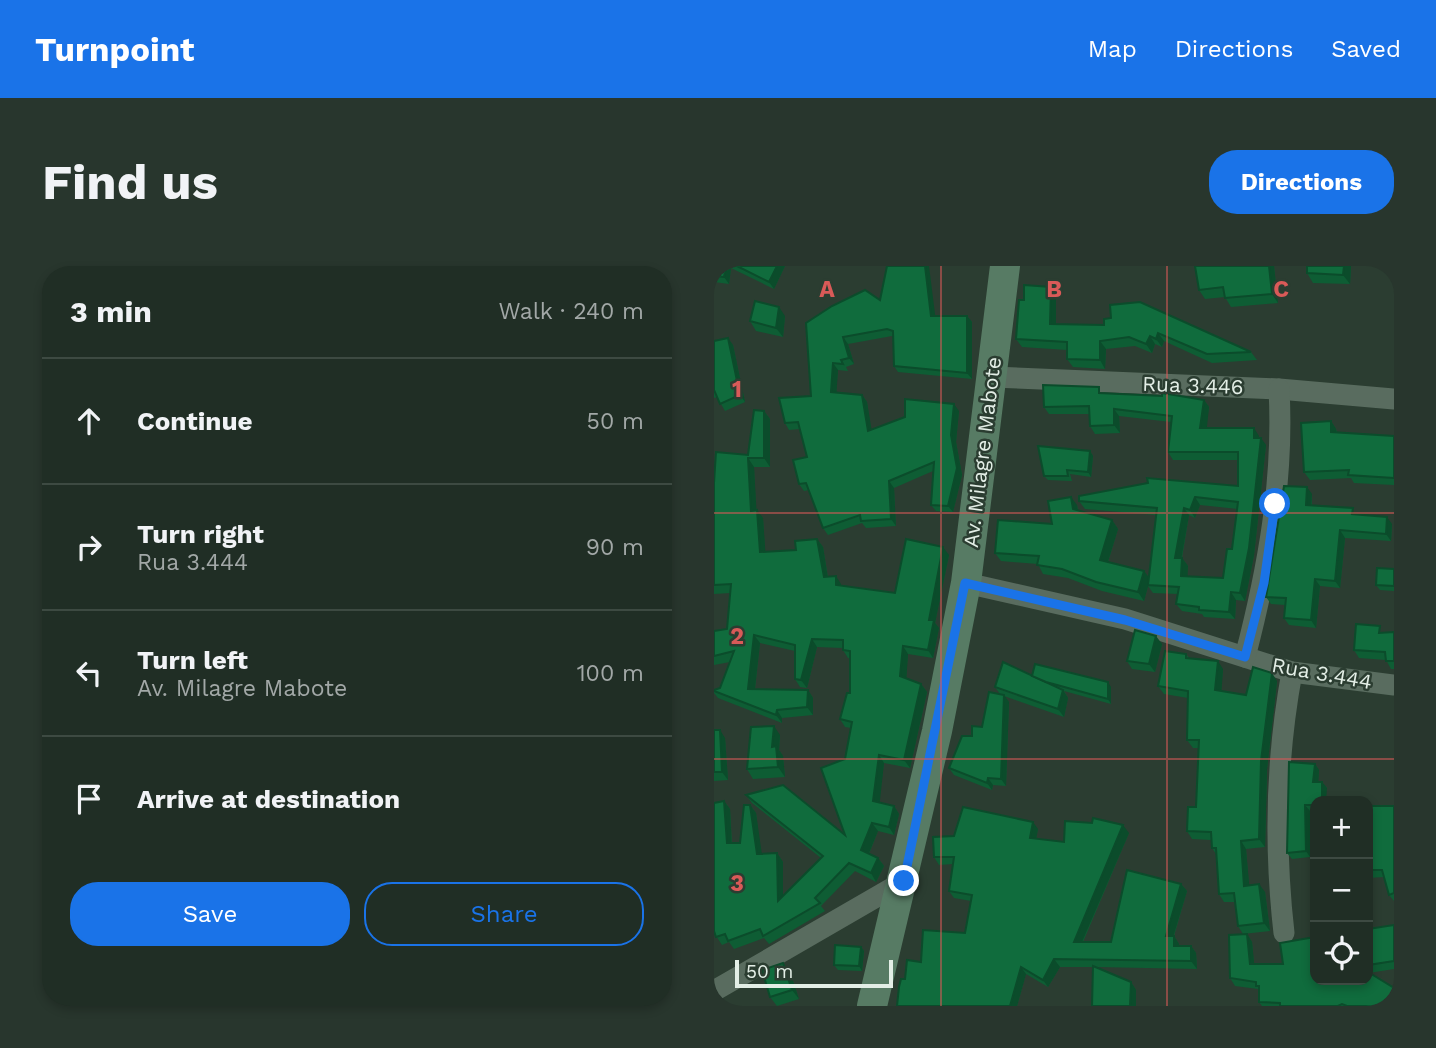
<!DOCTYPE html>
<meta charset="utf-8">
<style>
:root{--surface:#202e25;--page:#28362d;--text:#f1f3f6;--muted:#a2a8a7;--line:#3d4a42;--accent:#1a73e8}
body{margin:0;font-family:"Work Sans",sans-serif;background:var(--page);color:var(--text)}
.controls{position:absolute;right:21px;bottom:21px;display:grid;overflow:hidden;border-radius:14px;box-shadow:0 4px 10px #0003}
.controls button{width:63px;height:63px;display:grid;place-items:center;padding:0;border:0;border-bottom:2px solid var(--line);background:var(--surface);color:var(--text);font:35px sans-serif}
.scale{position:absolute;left:21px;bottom:18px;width:158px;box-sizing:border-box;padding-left:7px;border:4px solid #e3eee6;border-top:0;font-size:19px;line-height:24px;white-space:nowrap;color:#e3eee6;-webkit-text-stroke:5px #2b3d31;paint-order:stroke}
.stop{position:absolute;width:21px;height:21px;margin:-16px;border:5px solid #1a73e8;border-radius:50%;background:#fff}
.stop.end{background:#1a73e8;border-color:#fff;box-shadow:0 2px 7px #0008}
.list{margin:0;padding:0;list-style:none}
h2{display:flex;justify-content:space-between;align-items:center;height:91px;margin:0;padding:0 28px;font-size:30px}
h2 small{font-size:23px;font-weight:400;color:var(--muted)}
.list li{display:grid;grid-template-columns:46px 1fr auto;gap:21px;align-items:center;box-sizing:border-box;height:126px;padding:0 28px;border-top:2px solid var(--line)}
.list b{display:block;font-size:26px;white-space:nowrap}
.list p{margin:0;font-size:23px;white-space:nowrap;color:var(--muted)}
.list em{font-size:23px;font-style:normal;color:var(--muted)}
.actions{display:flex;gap:14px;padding:21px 28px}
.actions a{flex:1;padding:16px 0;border:2px solid var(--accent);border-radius:28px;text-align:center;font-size:24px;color:var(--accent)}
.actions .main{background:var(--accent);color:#fff}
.icon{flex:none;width:38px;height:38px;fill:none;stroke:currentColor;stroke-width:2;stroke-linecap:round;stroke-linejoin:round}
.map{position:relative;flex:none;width:680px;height:740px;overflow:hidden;border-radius:28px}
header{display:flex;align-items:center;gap:42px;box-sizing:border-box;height:98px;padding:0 35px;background:var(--accent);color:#fff}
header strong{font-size:33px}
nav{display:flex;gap:38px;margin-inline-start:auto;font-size:24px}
.intro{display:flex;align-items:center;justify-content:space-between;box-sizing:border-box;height:168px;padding:0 42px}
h1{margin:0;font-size:49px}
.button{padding:18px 32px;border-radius:28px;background:var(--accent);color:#fff;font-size:24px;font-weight:700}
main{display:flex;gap:42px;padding:0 42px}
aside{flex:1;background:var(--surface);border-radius:28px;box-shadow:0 4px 10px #0003}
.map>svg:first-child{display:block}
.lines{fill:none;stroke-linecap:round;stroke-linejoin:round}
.street{stroke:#596c5f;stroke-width:21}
.secondary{stroke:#577b64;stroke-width:30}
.wall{fill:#0e5d34;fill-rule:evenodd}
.shaded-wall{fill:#0b4c2b}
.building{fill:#106c3d;stroke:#0b4c2b;stroke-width:2;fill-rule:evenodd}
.route{stroke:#1a73e8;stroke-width:9}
.grid{fill:none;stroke:#d95a58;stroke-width:2;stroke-opacity:0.55}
.labels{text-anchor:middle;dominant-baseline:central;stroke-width:5;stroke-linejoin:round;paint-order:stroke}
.street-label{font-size:21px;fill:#e3eee6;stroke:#2b3d31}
.grid-label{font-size:23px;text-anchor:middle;font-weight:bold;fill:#d95a58;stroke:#2b3d31;stroke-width:5;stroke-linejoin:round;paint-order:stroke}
</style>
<header>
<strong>Turnpoint</strong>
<nav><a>Map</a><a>Directions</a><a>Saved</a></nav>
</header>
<div class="intro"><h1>Find us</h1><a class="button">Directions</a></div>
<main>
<aside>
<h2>3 min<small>Walk · 240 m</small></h2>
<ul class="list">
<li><svg class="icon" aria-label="ahead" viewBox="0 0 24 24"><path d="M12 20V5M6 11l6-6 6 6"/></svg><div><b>Continue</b></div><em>50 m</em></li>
<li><svg class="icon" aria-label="right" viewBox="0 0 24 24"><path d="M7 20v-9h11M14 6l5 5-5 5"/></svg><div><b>Turn right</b><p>Rua 3.444</p></div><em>90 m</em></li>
<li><svg class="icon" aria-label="left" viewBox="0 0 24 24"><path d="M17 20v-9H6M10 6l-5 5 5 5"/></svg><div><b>Turn left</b><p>Av. Milagre Mabote</p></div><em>100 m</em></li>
<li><svg class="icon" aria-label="arrive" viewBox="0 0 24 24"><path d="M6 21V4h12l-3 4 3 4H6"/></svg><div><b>Arrive at destination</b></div></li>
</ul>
<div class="actions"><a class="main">Save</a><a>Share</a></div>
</aside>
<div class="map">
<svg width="680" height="740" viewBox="0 0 680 740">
<rect width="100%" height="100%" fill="#2b3d31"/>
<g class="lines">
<g class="street">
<path d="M278,111L565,123L680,133"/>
<path d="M252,317L411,353L578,406L680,419"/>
<path d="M531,391C554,303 570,214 565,123"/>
<path d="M570,667C560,579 562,493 578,406"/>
<path d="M0,725L190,615"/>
</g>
<path class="secondary" d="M158,740L223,465L252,317L291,0"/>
</g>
<g class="wall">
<path d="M0,0H71L60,23L17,2L15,18L0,16Z"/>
<path d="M560,0L564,37L517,41L511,31L491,33L485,24Z"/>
<path d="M637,0L636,18L599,17L593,7Z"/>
<path d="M342,29V58L390,59V53L537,86L543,94L498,97L450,75L448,81L441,78L438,87L421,80L392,83L391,103L359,101L353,93V84L308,81L302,73L310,34Z"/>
<path d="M166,34L221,50H253L258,56V113L184,106L180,100L179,70H178L134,78L140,98L132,101L134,105L124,104L122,126L148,129L153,136L157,163L245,145L242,176L248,209L239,246L222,245L217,239L219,205L180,222L182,260L152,262L148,257L114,269L109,262L95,224L90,225L85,218L93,191L86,163L75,164L71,157L97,130L92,57Z"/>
<path d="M71,50L69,71L42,65L36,55Z"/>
<path d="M0,75L19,79L31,136L11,145L3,131L0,132Z"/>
<path d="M389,127L490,134L495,141L492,162L545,170V172L552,179L540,289L531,335L522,334L521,353L490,351L488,348L468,345L462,338L464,328L439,327L434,320L430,335L388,325L354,312L329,308L324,298L287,295L281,287L338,258L363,239L364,244L398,254L404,263L394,296L430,305L435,312L442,249L371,243L365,235L524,220V194H459L454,186L457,156L405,150L406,167L381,168L376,160L375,148H335L330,141ZM486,239L524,243L518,283L509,312L473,310L474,300L468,292L475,249L481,252Z"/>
<path d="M50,145L56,153V201H40L42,244L49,252L51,286L82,284L103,273L109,281L114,311L127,319L181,327L235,289L221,357L225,362L219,392L194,388L192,412L207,418L213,426L196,502L170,497L165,536L180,540L185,548L180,569L164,565L155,588L164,592L170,600L162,616L141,605L107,640L111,645L55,678L50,672L20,683L15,676L8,679L0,667V537L10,535L16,543L18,577H26L36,539L42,547L47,588L63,587L69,596V629L107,592L38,537L32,529L131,569V493L137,462L131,461L126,453L136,427V392H134L129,384V382L103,381L93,422L86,421L81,413V385L46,377L41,423L94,424L99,432V449L68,452V457L4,432L0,427V424L6,422L16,396L0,399V366L13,363L16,327L0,328V217L34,189Z"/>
<path d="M617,155L622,163L623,166L680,170V219L640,217L637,212L596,214L590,206Z"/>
<path d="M376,185L379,190L377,211L356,208L358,215L334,214L330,210Z"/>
<path d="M598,228V239L644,249L678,258L677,275L631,272L626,322L606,320L602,362L575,359L570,352L571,339L557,338L552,331Z"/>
<path d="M680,303V325L666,324L662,319Z"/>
<path d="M670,366H680V403H677L672,394L645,392L640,384Z"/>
<path d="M448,378L441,406L418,403L413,395Z"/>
<path d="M472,388L476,393L509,403L507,425L532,429L563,415L553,503L551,581L532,583L535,619L551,626L556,665L529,668L524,660L521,636H510L505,628L502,588L498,582L497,574L478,573L473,565L482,541L484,482H479L473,474L474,432L450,428L444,420Z"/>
<path d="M318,410L397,421V438L350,425L354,432L350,451L290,430L295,436L292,520L279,519L278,524L240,509L235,502L258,470L268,461L286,428L281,421Z"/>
<path d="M0,464L11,472L14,514L0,515Z"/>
<path d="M66,469L65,484L69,490L71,511L39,513L33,503Z"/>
<path d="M601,498L605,504L604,516H608L613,522L601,535V545H596V591L578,593L573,587Z"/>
<path d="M654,540H680V635L675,629L670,611L654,612Z"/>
<path d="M324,563L322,573L350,576L415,567L369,676H397L467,618L473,625L460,670L465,678V680H477L482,687L483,703L383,701L417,716L422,724V740H378L379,701H346L334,721L312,708L303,740H183L191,713L207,696L251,667L257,635L240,632L235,625L239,598L225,599L220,591L240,570Z"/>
<path d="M680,659V703L655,707L680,740H548L545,736V725L544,723L521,720L516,712L533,668L538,676L540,698L601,714H654V663Z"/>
<path d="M147,681L150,685L148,705L124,704L120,699Z"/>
<path d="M69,697L76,706L85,733L63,740L56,731Z"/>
</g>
<g class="shaded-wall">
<path d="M12,0H16L17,2L15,18L10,11Z"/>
<path d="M63,0H71L60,23L55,16Z"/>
<path d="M211,0H215L222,56L217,50Z"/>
<path d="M555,0H560L564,37L558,28Z"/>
<path d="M630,0H637L636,18L629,9Z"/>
<path d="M337,21L342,29V67L336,58Z"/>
<path d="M65,41L71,50L69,71L62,62Z"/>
<path d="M253,50L258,56V113L253,107Z"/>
<path d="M444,67L450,75L448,81L442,73Z"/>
<path d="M436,70L441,78L438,87L432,78Z"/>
<path d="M129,71L134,78L140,98L135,92Z"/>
<path d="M14,72L19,79L31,136L26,129Z"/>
<path d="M386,75L392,83L391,103L386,94Z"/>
<path d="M119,97L124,104L122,133L117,126Z"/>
<path d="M148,129L153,136L159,172L154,165Z"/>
<path d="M490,134L495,141L492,170L486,162Z"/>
<path d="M240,138L245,145L242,176L248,209L239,246L234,240L237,169Z"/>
<path d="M400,143L405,150L406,167L400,159Z"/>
<path d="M50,145L56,153V201L50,192Z"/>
<path d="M617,155L622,163L623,174L617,166Z"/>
<path d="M540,162L545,170V179L540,172Z"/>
<path d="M547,172L552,179L540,289L531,335L526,327Z"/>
<path d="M376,185L379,190L377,211L374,206Z"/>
<path d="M34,192L40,201L43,253L37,245Z"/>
<path d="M175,215L180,222L182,260L177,253Z"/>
<path d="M593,221L598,228L597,246L592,239Z"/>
<path d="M357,231L363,239L365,252L359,243Z"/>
<path d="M481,231L486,239L481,252L476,244Z"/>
<path d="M470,242L475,249L466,300L461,292Z"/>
<path d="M43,244L49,252L52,294L46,286Z"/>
<path d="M673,251L678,258L677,275L672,268Z"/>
<path d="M398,254L404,263L392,302L386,294Z"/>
<path d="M626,264L631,272L626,322L621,315Z"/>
<path d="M103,273L109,281L115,319L110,311Z"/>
<path d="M229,281L235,289L221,357L225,362L219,392L214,384L215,354Z"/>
<path d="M468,292L474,300L473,318L467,310Z"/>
<path d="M430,305L436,313L430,335L424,326Z"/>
<path d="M122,310L127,318L128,327L122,319Z"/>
<path d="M601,313L606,320L602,362L597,354Z"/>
<path d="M517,326L522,334L521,353L515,346Z"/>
<path d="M40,369L46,377L40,431L34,423Z"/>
<path d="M442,370L448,378L441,406L435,398Z"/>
<path d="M98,373L103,381L93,422L87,414Z"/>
<path d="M189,380L194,388L192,418L186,410Z"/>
<path d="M504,395L509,403L507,432L501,424Z"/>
<path d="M558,407L563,415L553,503L551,581L545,573L547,495Z"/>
<path d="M394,416L397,421V438L394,433Z"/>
<path d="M207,418L213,426L196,502L190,494Z"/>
<path d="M94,424L99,432V449L93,441Z"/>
<path d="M349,424L354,432L350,451L344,443Z"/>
<path d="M290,429L295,436L292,520L287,513Z"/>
<path d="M63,444L68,452V457L62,449Z"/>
<path d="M60,460L66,469L65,484L69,490L71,511L64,501L58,481Z"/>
<path d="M6,464L11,472L14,514L8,506Z"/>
<path d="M165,489L170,497L165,543L159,535Z"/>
<path d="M601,498L605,504L604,522L599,516Z"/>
<path d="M274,512L279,519L278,524L273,517Z"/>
<path d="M608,516L613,522L612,535H608Z"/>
<path d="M10,535L16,543L18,585L13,577Z"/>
<path d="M36,539L42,547L49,596L43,588Z"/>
<path d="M591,539L596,545V591L592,585Z"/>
<path d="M180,540L185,548L180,569L175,561Z"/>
<path d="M319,556L324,563L321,579L316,572Z"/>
<path d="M158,557L164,565L153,592L147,584Z"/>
<path d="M409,559L415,567L365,683L360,676Z"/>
<path d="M527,575L532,583L536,628L530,620Z"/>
<path d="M63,587L69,596V643L64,635Z"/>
<path d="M164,592L170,600L162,616L157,607Z"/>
<path d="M467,618L473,625L457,678L452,670Z"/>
<path d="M545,618L551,626L556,665L550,657Z"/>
<path d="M533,668L538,676L541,706L536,698Z"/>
<path d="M460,670L465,678V688L460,680Z"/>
<path d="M477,680L482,687L483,703L477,695Z"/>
<path d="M147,681L150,685L148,705L145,700Z"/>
<path d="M340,693L346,701L334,721L329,714Z"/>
<path d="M69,697L76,706L85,733L78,724Z"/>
<path d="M307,701L312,708L303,740H296Z"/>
<path d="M417,716L422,724V740H416Z"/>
</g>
<g class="building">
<path d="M0,0H12L10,11L0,10Z"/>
<path d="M23,0H63L55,16Z"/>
<path d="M173,0H211L217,50H253V107L180,100L179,65L173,63L129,71L135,92L127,94L129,98L119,97L117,126L148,129L154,165L191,151V133L240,138L237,169L243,202L234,240L217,239L220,196L175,215L177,253L147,255L146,249L109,262L92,217L85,218L79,194L93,191L84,156L71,157L65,132L97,130L92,57L118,40L151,24L166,34Z"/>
<path d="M481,0H555L558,28L511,32L509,21L485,24Z"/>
<path d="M593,0H630L629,9L593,7Z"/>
<path d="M310,19L337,21L336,58L390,59V53L397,52L396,39L426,36L537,86L493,88L444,67L442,73L436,70L432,78L415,71L386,75V94L353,93V76L302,73L305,34H310Z"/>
<path d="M41,35L65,41L62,62L36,55Z"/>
<path d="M14,72L26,129L6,138L0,124V75Z"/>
<path d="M329,119L385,121V127L448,130V127L490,134L486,162H540V172H547L535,282L526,327L517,326L515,346L485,344V341L462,338L465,321L434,319L443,242L365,235V230L434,217L433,212L524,220V186H454L458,150L400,143V159L376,160L375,140L330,141ZM481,231L524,236L518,283H513L509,312L467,310L468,292H461L470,242L476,244Z"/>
<path d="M40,144L50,145V192H34L37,245L43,244L46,286L82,284L81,275L103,273L110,311L122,310V319L181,327L192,273L229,281L215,354H220L214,384L189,380L186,410L207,418L190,494L165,489L159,535L180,540L175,561L158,557L147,584L164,592L157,607L135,597L101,632L106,637L49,670L46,663L14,675L11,668L2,671L0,665V537L10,535L13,577H26L30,539H36L43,588L63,587L64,635L109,590L32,529L69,519L131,569L107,502L131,493L138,456L126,453L133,427H136V385L129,384V374L98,373L87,414L81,413V379L40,369L34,423L94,424L93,441L63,444L62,449L0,425V424L6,422L20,385L0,390V365L13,363L17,318L0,319V217L2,186L34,189Z"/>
<path d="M617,155V166L680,170V212L634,209L635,204L590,206L587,157Z"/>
<path d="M324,180L376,185L374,206L353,204L354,210H330Z"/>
<path d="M570,220L593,221L592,239L639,242L638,248L673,251L672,268L626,264L621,315L601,313L597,354L570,352L572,332L552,331Z"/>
<path d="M357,231L359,243L398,254L386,294L430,305L424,326L382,316L348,303L323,299L325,290L281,287L284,254L338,258L334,235Z"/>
<path d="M663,302L680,303V320L662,319Z"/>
<path d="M642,358L666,360L665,367L680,366V395H672L671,386L640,384Z"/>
<path d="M421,364L442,370L435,398L413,395Z"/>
<path d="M451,385L472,388V392L504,395L501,424L532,429L539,401L558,407L547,495L545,573L527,575L530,620L545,618L550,657L524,660L520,627L505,628L502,582H498L497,566L473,565L474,541H482L485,474H473L474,425L444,420Z"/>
<path d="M289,396L349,424L344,443L281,421Z"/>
<path d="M321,398L394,416V433L332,416L318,410Z"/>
<path d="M275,426L290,429L287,513L274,512L273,517L235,502L248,470H258V460L268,461Z"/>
<path d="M60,460L58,481L62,480L64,501L33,503L37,461Z"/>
<path d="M0,464H6L8,506H0Z"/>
<path d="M575,496L601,498L599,516H608V535H601V539H591L592,585L573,587Z"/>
<path d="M654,540H680V627L675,629L668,604H654Z"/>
<path d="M249,541L319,556L316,572L350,576L351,555L378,557L379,552L409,559L360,676H397L413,604L467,618L452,670H460V680H477V695L340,693L329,714L307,701L296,740H183L185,721L187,713H191L193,694L207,696L209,664L251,667L258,629L235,625L240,591H220L219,571L240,570Z"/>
<path d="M680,659V695L654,699V663Z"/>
<path d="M533,668L536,698H569L566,677L601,671V714H654V706L680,722V740H633L628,738L624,740H566V737L545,736V720H542V716L516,712L515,669Z"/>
<path d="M121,679L147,681L145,700L120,699Z"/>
<path d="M69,697L78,724L56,731L48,704Z"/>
<path d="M379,700L417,716L416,740H378Z"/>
</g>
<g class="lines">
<path class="route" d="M190,615L251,317L411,354L531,391L550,317L561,238"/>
</g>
<path class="grid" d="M227,0V740M453,0V740M0,247H680M0,493H680"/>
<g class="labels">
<g class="street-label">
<text transform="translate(479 119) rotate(2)">Rua 3.446</text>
<text transform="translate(268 186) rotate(-83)">Av. Milagre Mabote</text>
<text transform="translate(608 407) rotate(10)">Rua 3.444</text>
</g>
</g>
<g class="grid-label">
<text x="113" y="31">A</text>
<text x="340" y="31">B</text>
<text x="567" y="31">C</text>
<text x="23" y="131">1</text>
<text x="23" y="378">2</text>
<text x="23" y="625">3</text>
</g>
</svg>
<div class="controls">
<button>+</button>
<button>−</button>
<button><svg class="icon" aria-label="locate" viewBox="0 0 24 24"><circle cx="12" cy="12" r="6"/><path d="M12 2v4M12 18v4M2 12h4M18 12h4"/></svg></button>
</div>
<div class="scale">50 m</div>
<div class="stop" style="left:561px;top:238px"></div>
<div class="stop end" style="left:190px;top:615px"></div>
</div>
</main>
